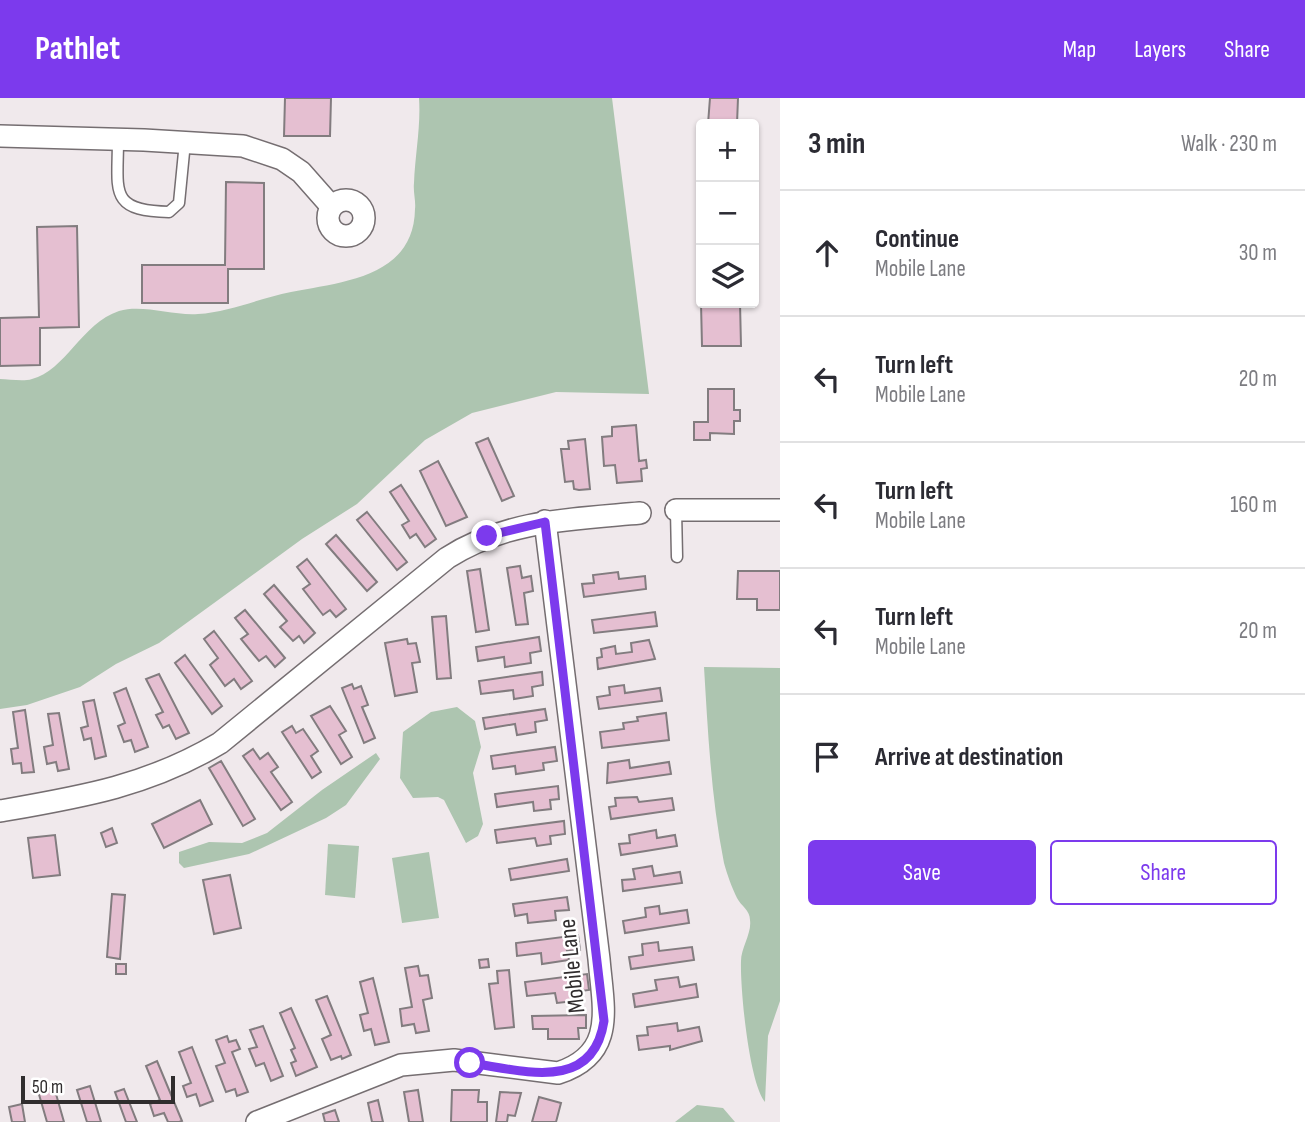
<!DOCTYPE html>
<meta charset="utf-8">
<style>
:root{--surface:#fff;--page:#f2f2f3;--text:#2b2b33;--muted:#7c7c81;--line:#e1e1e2;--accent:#7c3aed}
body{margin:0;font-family:"Sofia Sans Condensed",sans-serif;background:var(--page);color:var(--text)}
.controls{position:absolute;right:21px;top:21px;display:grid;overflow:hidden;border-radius:7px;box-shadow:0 2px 5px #0004}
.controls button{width:63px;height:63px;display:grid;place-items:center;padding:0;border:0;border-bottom:2px solid var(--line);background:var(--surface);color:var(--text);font:35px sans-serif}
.scale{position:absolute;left:21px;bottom:18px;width:154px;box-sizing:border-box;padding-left:7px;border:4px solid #302d2e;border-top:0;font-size:19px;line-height:24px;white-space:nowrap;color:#302d2e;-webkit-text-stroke:5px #fff;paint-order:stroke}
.stop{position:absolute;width:21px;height:21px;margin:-16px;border:5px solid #7c3aed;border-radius:50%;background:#fff}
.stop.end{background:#7c3aed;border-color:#fff;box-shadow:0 2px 7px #0008}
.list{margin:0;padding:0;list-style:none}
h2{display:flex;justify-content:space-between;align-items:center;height:91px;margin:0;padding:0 28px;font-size:30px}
h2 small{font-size:23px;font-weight:400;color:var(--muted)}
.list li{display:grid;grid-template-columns:46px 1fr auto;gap:21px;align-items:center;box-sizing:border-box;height:126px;padding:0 28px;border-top:2px solid var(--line)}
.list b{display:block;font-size:26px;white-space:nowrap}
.list p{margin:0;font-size:23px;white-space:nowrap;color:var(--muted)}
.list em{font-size:23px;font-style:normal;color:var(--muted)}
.actions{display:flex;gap:14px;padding:21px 28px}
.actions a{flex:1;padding:16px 0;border:2px solid var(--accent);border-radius:7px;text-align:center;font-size:24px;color:var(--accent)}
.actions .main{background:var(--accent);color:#fff}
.icon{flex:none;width:38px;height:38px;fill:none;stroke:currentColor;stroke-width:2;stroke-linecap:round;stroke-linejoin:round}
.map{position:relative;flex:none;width:780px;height:1024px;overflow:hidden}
header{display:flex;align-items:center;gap:42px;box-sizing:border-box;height:98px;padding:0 35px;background:var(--accent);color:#fff}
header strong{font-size:33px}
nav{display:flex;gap:38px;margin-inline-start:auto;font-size:24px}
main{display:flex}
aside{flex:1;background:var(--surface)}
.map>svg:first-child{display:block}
.green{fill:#adc5b0}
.building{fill:#e5bfd1;stroke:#827c7f;stroke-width:2}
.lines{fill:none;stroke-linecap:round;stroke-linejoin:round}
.service-casing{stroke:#756e71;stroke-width:13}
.minor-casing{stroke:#756e71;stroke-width:24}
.service{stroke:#fff;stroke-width:10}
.minor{stroke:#fff;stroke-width:21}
.route{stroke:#7c3aed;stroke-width:9}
.labels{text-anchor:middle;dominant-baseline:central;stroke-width:5;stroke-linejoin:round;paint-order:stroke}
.street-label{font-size:24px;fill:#302d2e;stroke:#fff}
</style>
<header>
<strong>Pathlet</strong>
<nav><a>Map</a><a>Layers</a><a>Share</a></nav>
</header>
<main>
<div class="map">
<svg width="780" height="1024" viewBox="0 0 780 1024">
<rect width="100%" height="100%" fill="#f0e9ec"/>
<g class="green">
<path d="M419,0H612L649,296L556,294L472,315L425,342L357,406L302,441L159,545L116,566L80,589L27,607L0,611V281C9,281 23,284 32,281C65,273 82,225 119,213C143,206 173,218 198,216C230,214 260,200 291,194C341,184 414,180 415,111C416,103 413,94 414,85C415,57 421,28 419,0Z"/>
<path d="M704,569L780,570V903L768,938L765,1004C749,985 740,890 741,863C741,850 752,835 750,822C750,812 741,808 737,800C732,790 727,776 724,765C711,700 708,634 704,569Z"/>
<path d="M457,609L475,623L481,649L473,675L483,726L478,738L466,745L444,702L438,699L413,700L400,680L403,634L431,614Z"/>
<path d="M376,655L380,661L346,707L326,720L249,756L184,770L179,765V754L209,744L242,745L267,735L322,692Z"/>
<path d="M328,746L359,748L355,800L325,797Z"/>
<path d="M429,754L439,820L402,825L392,760Z"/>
<path d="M697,1007L723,1010L735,1024H675Z"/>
</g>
<g class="building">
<path d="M285,0H331L330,38H284Z"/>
<path d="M710,0H738L737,26H708Z"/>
<path d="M226,84L264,85V171H228V205H142V167H225Z"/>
<path d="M77,128L79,229L40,230V267L0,268V220L39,219L37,129Z"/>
<path d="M701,205H740L741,248H702Z"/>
<path d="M708,291H734V312H740V323H734V336L710,335V342H694V324H708Z"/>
<path d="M636,327L639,363L646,362L647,370L641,371L642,383L617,385L615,367L604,368L602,339L612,338V329Z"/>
<path d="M488,340L514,398L502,403L476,345Z"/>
<path d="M585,341L590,391L579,392L574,391L573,383L565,384L561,351H569L568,343Z"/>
<path d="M438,363L467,419L446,428L420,373Z"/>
<path d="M401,387L436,441L425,449L416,436L410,440L402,427L409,423L390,394Z"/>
<path d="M367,414L407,464L397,472L357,422Z"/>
<path d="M336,437L377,484L367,493L326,446Z"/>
<path d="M307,461L346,511L336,519L330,512L323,517L303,491L310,486L297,469Z"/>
<path d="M520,468L522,480L531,478L533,493L524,495L528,526L516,527L507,470Z"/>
<path d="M480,471L489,532L476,534L467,473Z"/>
<path d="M738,473H780V512H757V501H737Z"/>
<path d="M618,474L619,481L645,478L646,491L584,499L582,486L594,485L593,477Z"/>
<path d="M274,487L315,535L304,545L299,538L293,543L280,529L287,523L264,496Z"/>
<path d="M245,512L285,560L275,569L266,558L259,563L241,541L248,536L235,520Z"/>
<path d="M655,514L657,528L594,535L592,522Z"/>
<path d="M446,518L451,580L437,581L432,519Z"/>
<path d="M214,533L252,583L241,591L234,581L225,588L210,567L218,560L204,541Z"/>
<path d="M539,539L541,553L530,555L531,565L505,569L504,559L478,563L476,549Z"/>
<path d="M407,541L408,546L416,545L420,564L412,565L417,594L395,598L385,545Z"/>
<path d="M649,542L655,561L598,571L597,560L602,559L601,551L615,548L616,556L632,554L631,545Z"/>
<path d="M185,557L222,608L212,616L175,565Z"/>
<path d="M542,574L543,587L532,589L533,598L514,601L513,592L481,596L479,583Z"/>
<path d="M159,576L189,635L176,641L169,627L163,630L156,617L163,614L146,581Z"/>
<path d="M352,586L354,591L361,588L368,607L362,609L375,640L364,645L342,590Z"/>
<path d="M624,587L625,595L660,590L662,603L599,611L597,599L610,597L609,589Z"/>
<path d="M126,590L148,649L135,654L131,642L124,644L118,628L125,625L114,595Z"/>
<path d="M94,602L106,658L95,661L91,640L84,642L81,630L88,628L83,604Z"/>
<path d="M330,608L346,633L339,637L352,659L341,666L311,618Z"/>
<path d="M545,611L547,622L535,624L536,634L517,637L515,626L485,631L483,620Z"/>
<path d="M25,612L34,674L22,675L21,665L13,666L11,651L18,650L13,614Z"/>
<path d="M59,615L69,671L58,673L56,664L47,666L44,649L53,647L48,616Z"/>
<path d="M666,615L669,642L602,650L600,634L624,631L623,625L638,623L637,619Z"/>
<path d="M292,628L296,635L303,631L318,653L311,658L321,674L312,680L282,634Z"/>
<path d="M555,649L557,663L543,665L544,672L516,676L515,668L493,671L491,658Z"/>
<path d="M253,651L260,661L268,655L278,669L271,674L292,704L281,712L243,658Z"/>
<path d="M629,662L630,670L669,664L671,676L607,685L608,665Z"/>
<path d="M221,663L255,721L243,728L209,670Z"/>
<path d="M558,688L559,701L550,702L551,711L534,713L533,704L497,709L495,696Z"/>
<path d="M637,699L639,704L672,700L674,712L611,721L609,709L616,708L615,700Z"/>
<path d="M200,702L212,726L164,750L152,726Z"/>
<path d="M564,723L565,736L550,738L551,746L537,748L535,740L497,745L495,732Z"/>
<path d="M112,730L117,745L106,749L101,735Z"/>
<path d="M656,732L657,740L675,737L677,748L621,757L619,746L630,745L629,737Z"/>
<path d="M55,737L60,777L33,780L28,740Z"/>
<path d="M567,761L569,773L511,782L509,771Z"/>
<path d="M652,768L654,778L680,774L682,785L623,793L622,782L635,781L633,771Z"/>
<path d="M230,777L241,830L214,836L203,782Z"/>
<path d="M112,796L125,797L120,861L107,859Z"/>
<path d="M567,799L569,812L555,813L556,822L528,825L527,816L515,818L513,806Z"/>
<path d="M659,808L660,816L687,812L689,825L625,835L623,823L646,819L645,810Z"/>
<path d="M578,837L580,852L567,853L569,862L542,866L541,855L517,858L516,845Z"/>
<path d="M658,844L659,853L692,849L694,862L631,871L629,859L643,857L642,846Z"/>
<path d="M488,861L489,869L480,870L479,862Z"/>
<rect x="116" y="866" width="10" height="10"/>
<path d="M418,868L420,878L428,877L432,900L423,902L429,933L416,935L414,926L402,928L400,911L412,909L405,870Z"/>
<path d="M509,872L514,929L495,931L489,886L498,885L497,873Z"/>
<path d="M587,876L589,892L573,894L574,903L557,905L555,895L527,898L525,884Z"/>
<path d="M678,879L680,889L696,886L698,899L635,909L633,896L657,892L655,882Z"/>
<path d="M373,880L389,944L375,947L371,931L364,933L360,917L368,915L360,884Z"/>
<path d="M327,898L351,957L342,961L341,958L331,962L322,941L331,937L316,902Z"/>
<path d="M291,910L317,969L296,978L291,965L296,963L291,952L295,950L280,915Z"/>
<path d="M586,917V930H578L579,941H548V931H533L532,918Z"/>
<path d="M677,925L678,933L699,929L702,943L670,952V948L639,952L637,938L648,937L647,929Z"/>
<path d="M263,928L283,978L271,983L264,965L256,968L249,951L257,949L250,932Z"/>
<path d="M227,938L229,944L236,942L240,951L232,954L248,994L237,998L235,991L226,994L216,968L225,965L216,942Z"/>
<path d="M192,949L213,1003L200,1008L196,996L187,999L183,988L191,985L179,954Z"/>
<path d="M157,963L182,1023L179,1024H168L164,1015L154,1018L150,1006L160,1002L146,968Z"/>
<path d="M90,988L101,1024H87L77,992Z"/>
<path d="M54,989L64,1024H47L38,993Z"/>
<path d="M124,991L137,1024H126L115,994Z"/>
<path d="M418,992L423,1024H409L404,994Z"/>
<path d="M452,992H479L478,1004H487V1024H451Z"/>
<path d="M500,994L521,995L515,1018L508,1017L507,1024H496Z"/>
<path d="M539,999L561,1005L556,1024H532Z"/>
<path d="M378,1002L383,1024H372L368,1005Z"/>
<path d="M22,1006L25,1024H12L9,1009Z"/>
<path d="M335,1012L339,1024H325L323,1016Z"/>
</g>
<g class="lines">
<g class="service-casing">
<g id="service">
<path d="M118,41C118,93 108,113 169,114L179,105L185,44"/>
<path d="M676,412L677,459"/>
</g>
</g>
<g class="minor-casing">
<g id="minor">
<path d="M0,38L144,42L243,48L282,61L301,74L331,108"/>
<circle cx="346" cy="120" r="18"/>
<path d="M676,412H780"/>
<path d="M0,713C81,699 148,688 220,645L447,460C506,422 572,421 640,415"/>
<path d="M257,1024L401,967L454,962L558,975C617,956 603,910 599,861L545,423"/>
</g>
</g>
<use href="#service" class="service"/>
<use href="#minor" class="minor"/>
</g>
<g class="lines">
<path class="route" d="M470,965C521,972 593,996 604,923L545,424L487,438"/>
</g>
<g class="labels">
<g class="street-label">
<text transform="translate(572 868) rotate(-96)">Mobile Lane</text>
</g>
</g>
</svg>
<div class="controls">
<button>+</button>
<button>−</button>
<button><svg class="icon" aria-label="layers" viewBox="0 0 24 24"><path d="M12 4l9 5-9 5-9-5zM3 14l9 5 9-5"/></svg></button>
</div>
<div class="scale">50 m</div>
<div class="stop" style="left:470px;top:965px"></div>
<div class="stop end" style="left:487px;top:438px"></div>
</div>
<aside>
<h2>3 min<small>Walk · 230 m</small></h2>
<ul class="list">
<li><svg class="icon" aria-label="ahead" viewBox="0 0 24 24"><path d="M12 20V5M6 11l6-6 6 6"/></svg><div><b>Continue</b><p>Mobile Lane</p></div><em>30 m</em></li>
<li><svg class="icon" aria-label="left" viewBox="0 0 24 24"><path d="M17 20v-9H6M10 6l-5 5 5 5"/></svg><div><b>Turn left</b><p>Mobile Lane</p></div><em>20 m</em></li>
<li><svg class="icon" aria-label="left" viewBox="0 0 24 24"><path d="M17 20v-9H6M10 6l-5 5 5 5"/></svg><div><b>Turn left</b><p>Mobile Lane</p></div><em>160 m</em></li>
<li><svg class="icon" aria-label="left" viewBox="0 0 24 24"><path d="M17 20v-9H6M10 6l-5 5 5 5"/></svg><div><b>Turn left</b><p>Mobile Lane</p></div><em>20 m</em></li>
<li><svg class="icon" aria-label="arrive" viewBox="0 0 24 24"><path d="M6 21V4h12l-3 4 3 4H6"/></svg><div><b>Arrive at destination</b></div></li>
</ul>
<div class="actions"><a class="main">Save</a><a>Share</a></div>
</aside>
</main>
